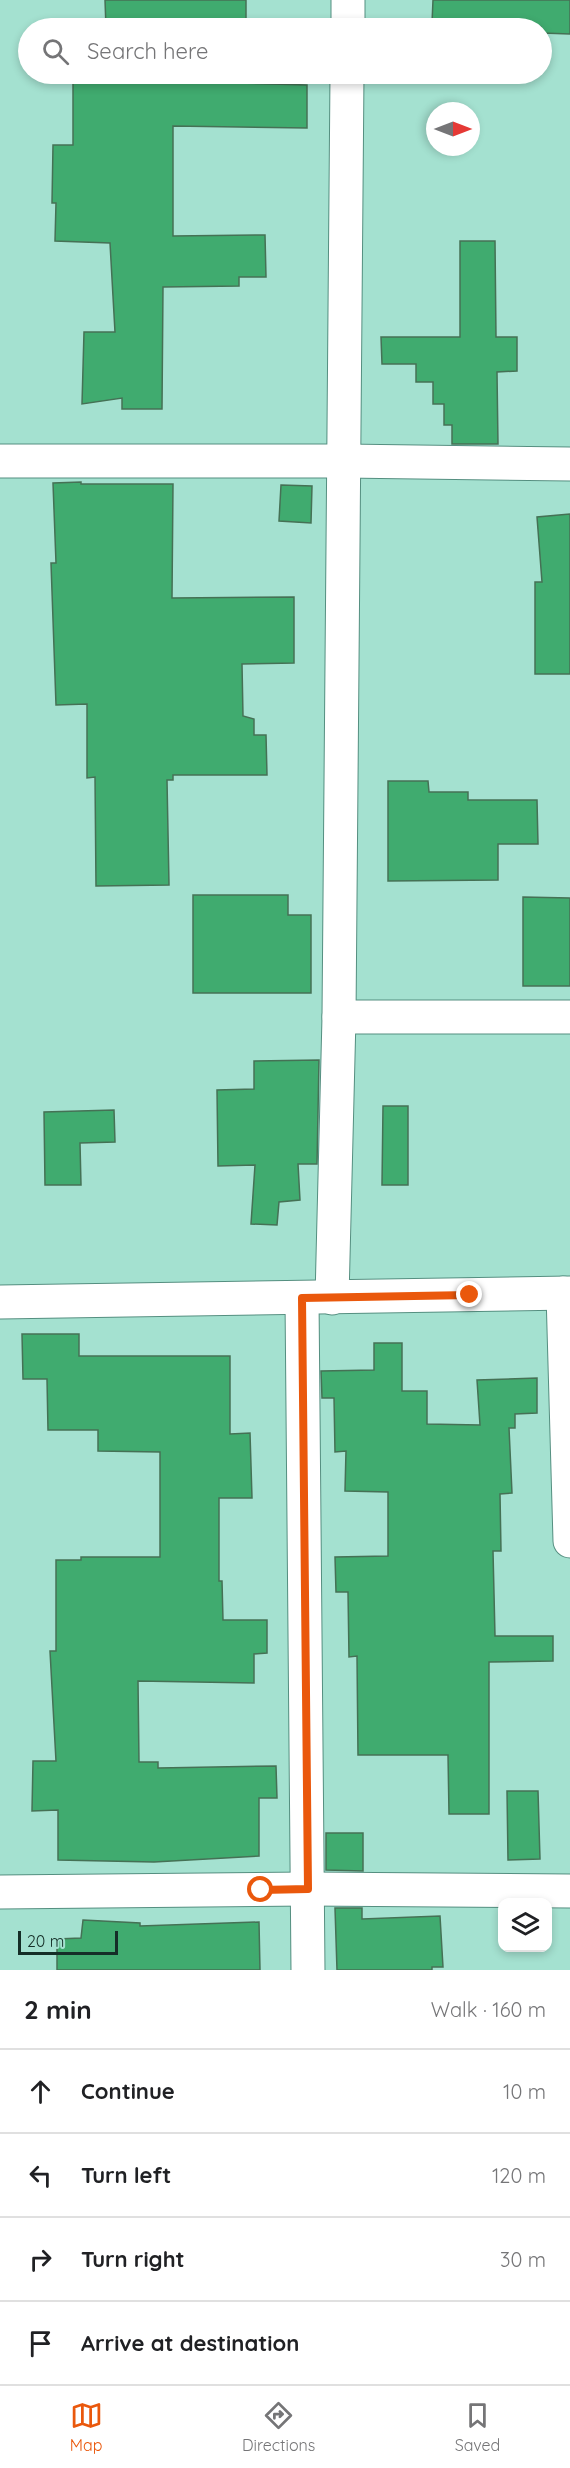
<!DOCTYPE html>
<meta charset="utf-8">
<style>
:root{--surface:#fff;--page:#f6f6f6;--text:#202124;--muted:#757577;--line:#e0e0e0;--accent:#ea580c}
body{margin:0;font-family:Quicksand,sans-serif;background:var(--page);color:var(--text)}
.controls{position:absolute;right:18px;bottom:18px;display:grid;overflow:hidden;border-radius:12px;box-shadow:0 3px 9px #0003}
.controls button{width:54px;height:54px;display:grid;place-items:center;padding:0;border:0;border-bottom:2px solid var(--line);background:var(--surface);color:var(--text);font:30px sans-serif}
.compass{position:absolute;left:426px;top:102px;width:54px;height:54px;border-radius:50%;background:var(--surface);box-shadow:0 3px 9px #0003;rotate:90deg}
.scale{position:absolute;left:18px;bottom:15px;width:100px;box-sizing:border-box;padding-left:6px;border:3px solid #152e27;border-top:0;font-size:16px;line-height:21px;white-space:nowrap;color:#152e27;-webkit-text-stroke:4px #a4e1d0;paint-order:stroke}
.stop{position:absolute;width:18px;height:18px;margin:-14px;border:4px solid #ea580c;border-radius:50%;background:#fff}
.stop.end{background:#ea580c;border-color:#fff;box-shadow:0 2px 6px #0008}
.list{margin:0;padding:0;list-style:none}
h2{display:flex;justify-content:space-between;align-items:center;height:78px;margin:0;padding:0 24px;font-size:26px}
h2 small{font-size:20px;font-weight:400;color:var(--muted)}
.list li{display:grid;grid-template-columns:39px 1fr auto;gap:18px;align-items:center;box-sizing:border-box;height:84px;padding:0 24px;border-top:2px solid var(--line)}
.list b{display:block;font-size:22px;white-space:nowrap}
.list em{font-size:20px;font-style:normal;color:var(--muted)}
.icon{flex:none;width:33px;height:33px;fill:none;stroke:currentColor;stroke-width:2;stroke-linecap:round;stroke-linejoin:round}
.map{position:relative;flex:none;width:570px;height:1970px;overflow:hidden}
.search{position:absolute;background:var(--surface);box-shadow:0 3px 9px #0003;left:18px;right:18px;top:18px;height:66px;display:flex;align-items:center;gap:15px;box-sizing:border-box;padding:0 21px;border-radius:33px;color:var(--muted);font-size:22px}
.sheet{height:414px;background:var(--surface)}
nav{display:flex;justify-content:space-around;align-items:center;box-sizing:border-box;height:84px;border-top:2px solid var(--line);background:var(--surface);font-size:16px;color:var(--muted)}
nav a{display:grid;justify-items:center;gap:3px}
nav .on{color:var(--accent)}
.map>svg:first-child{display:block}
.building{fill:#40ab6f;stroke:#457155;stroke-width:1.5}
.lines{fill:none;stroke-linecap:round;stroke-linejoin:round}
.minor-casing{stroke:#558f80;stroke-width:35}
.minor{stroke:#fff;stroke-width:33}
.route{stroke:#ea580c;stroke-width:8}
</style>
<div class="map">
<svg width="570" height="1970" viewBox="0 0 570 1970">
<rect width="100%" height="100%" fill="#a4e1d0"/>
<g class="building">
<path d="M105,0H246V28H106Z"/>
<path d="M433,0H570V34L542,33L541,27L432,23Z"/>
<path d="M105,74H238V83L307,85V128L173,126V236L265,235L266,277H239V286L163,287L162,409H122V398L82,404L84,332H115L110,243L55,241L56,203H52L53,145H73V81H105Z"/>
<path d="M460,241H495L496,337H517V371L497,372L498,444H452V425H444V404H433V382H416V364H382L381,337H460Z"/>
<path d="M81,482V484H173L172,598L294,597V663L242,664L243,716L254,719V735H266L267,775H173V780H167L169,885L96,886L95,777L87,778V704L56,705L51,563H56L53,483Z"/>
<path d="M281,485L312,486L311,523L279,521Z"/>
<path d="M570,514V674H535V582H542L537,517Z"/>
<path d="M388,781H428L429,792H468V800H537L538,844H498V880L388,881Z"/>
<path d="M193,895H288V915H311V993H193Z"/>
<path d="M523,897L570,898V986H523Z"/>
<path d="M319,1060L317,1164H298L300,1200L279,1202L277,1225L251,1224L255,1165L218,1166L217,1090L254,1089V1061Z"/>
<path d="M383,1106H408V1185H382Z"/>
<path d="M114,1110L115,1142L80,1143L81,1185H45L44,1112Z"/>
<path d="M22,1334H79V1356H230V1434L250,1433L252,1498H219V1581H222L223,1620H267V1653L254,1654V1683L138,1681L139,1762H158V1768L276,1766L277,1798H259V1856L154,1862L58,1860V1810L32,1811L33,1761H56L50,1651H56V1560H81V1557H160V1452L98,1451V1430H48L47,1379H23Z"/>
<path d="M374,1343H402V1391H427V1424L480,1425L477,1380L537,1378V1413L515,1414V1428H509L512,1493L500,1494L501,1551H493L495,1636H553V1661L489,1662V1814H449L448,1755H358L357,1656L349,1657L348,1592H336L335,1557L388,1556V1492L345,1491L346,1451L335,1452L334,1398H322L321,1371L374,1370Z"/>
<path d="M507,1791H538L540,1859L508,1860Z"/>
<path d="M326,1833H363V1871L326,1870Z"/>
<path d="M335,1908H362V1919L440,1916L443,1967H432V1970H337Z"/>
<path d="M83,1920L140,1923V1926L259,1922L260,1970H57V1939L81,1938Z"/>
</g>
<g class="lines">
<g class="minor-casing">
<g id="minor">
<path d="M348,28V0"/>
<path d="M0,461H344L570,464"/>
<path d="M339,1017H570"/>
<path d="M563,1293L570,1541"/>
<path d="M302,1298L308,1970"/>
<path d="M332,1298L339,1017L347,74"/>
<path d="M0,1302L570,1293"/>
<path d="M0,1892L308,1889L570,1891"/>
</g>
</g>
<use href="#minor" class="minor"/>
</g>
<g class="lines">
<path class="route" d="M261,1890L308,1889L302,1298L470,1295"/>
</g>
</svg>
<div class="controls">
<button><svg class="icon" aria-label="layers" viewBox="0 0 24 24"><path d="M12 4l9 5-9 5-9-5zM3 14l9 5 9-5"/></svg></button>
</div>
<svg class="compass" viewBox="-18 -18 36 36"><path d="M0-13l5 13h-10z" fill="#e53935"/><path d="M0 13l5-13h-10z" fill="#757577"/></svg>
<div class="scale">20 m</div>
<div class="stop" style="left:261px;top:1890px"></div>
<div class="stop end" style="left:470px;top:1295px"></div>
<div class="search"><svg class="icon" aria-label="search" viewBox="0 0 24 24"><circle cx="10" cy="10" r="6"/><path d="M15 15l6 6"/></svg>Search here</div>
</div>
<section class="sheet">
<h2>2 min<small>Walk · 160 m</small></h2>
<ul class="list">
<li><svg class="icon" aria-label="ahead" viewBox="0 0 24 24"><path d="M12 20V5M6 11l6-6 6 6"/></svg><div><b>Continue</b></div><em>10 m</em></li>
<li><svg class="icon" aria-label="left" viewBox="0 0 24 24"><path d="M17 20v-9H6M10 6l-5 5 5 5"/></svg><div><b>Turn left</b></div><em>120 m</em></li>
<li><svg class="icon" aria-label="right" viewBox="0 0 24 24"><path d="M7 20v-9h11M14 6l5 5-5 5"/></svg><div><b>Turn right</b></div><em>30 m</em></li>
<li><svg class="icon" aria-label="arrive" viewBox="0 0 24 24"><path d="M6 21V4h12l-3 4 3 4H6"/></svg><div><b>Arrive at destination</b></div></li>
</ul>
</section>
<nav>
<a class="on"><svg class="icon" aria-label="map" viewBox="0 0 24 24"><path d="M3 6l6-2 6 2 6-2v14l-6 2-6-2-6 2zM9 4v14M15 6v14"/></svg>Map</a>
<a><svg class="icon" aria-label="directions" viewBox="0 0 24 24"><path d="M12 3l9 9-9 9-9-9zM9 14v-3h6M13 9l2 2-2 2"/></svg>Directions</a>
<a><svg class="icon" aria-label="saved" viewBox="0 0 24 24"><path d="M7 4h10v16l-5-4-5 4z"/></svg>Saved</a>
</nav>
